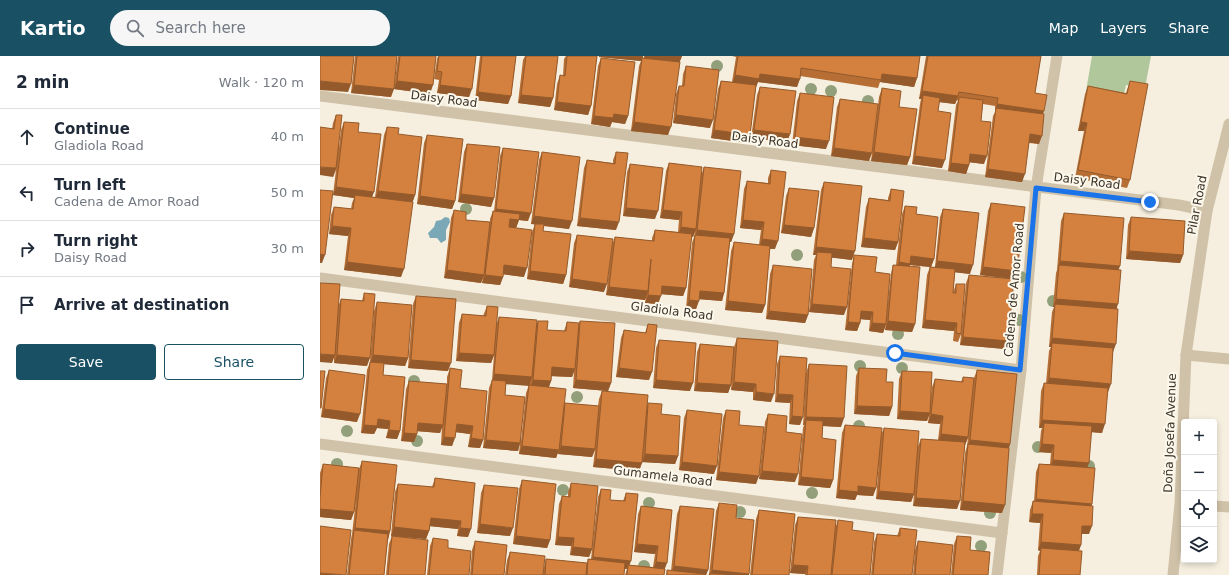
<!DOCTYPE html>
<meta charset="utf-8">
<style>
:root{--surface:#fff;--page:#f6f6f7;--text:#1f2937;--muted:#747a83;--line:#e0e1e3;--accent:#195064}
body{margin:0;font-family:"DejaVu Sans",sans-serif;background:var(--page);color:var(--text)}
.controls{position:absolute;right:12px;bottom:12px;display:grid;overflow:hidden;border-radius:4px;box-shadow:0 2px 6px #0003}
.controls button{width:36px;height:36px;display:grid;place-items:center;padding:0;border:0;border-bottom:1px solid var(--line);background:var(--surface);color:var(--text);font:20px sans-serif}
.stop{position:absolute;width:12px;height:12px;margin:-9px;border:3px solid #1a73e8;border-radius:50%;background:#fff}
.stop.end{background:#1a73e8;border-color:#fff;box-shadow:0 1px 4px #0008}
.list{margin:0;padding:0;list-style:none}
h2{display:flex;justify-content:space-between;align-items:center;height:52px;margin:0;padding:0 16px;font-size:17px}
h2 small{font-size:13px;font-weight:400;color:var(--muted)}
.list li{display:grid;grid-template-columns:26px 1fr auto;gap:12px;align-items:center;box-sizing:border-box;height:56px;padding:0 16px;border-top:1px solid var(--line)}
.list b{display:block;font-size:15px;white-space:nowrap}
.list p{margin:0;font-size:13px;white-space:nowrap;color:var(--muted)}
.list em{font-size:13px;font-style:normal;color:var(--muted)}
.actions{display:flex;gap:8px;padding:12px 16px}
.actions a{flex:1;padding:9px 0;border:1px solid var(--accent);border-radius:4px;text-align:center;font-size:14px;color:var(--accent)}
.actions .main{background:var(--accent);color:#fff}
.icon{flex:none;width:22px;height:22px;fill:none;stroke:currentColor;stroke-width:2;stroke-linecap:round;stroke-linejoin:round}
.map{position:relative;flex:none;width:909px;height:519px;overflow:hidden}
header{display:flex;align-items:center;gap:24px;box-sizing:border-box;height:56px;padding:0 20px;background:var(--accent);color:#fff}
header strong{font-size:19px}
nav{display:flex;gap:22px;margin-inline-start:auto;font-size:14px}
.search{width:280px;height:36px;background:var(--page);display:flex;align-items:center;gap:10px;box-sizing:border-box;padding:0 14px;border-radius:22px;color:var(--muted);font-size:15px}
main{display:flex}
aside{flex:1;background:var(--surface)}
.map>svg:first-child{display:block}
.green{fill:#b0c79c}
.water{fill:#7aa8b7}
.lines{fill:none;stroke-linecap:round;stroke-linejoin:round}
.minor{stroke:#d0c2a8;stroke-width:11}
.tertiary{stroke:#d0c2a8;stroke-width:11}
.tree{fill:#929f7b}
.wall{fill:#b66e35;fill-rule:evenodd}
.shaded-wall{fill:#945a2b}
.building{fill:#d4803e;stroke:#945a2b}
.route{stroke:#1a73e8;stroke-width:5}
.labels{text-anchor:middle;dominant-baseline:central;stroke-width:4;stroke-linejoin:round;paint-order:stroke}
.street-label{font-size:12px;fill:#3c3329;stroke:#fcf8ec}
</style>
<header>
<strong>Kartio</strong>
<div class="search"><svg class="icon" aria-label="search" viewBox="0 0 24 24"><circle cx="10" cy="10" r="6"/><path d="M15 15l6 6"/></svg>Search here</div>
<nav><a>Map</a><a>Layers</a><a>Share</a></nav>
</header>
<main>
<aside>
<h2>2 min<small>Walk · 120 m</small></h2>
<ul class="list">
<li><svg class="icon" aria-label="ahead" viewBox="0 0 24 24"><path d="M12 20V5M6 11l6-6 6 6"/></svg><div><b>Continue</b><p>Gladiola Road</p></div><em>40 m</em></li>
<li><svg class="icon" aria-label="left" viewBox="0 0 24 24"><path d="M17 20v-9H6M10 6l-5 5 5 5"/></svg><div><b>Turn left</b><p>Cadena de Amor Road</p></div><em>50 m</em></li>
<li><svg class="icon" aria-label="right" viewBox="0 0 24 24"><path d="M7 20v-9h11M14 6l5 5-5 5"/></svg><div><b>Turn right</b><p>Daisy Road</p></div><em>30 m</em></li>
<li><svg class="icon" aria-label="arrive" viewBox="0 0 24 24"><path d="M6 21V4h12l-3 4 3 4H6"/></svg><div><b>Arrive at destination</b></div></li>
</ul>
<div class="actions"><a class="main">Save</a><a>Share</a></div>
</aside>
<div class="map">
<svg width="909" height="519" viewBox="0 0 909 519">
<rect width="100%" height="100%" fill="#f6efdf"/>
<path class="green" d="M772,0H831L825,32L806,29L803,42L766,35Z"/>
<path class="water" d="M125,161L129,162L130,166L126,174V184L121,187L117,182H110L108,177L114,171L116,165L121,164Z"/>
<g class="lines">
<g class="minor">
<path d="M0,40L859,149L887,155"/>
<path d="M0,222L701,314"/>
<path d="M866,299L909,303"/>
<path d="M0,388L682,477"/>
<path d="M894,450L909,451"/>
<path d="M677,519L701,314L716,132L737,0"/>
</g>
<path class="tertiary" d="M853,519L860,447L866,299L887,155L909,68"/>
</g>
<g class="tree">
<circle cx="397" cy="10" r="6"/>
<circle cx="491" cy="33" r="6"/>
<circle cx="511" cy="35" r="6"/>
<circle cx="548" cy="45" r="6"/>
<circle cx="146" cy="153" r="6"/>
<circle cx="477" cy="199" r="6"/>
<circle cx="701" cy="221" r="6"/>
<circle cx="733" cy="245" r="6"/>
<circle cx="699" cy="264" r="6"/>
<circle cx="578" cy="278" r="6"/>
<circle cx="540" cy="310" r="6"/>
<circle cx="582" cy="312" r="6"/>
<circle cx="94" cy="325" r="6"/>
<circle cx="257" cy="341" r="6"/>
<circle cx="539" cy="370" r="6"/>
<circle cx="27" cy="375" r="6"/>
<circle cx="97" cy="385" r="6"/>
<circle cx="718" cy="391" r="6"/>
<circle cx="17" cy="408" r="6"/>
<circle cx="769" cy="410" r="6"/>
<circle cx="243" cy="434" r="6"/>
<circle cx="492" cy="437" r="6"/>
<circle cx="329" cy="447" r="6"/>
<circle cx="420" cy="456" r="6"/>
<circle cx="670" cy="457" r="6"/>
<circle cx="661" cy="490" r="6"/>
<circle cx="324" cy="510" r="6"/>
</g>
<g class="wall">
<path d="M35,0H77L71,41L31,37Z"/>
<path d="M78,0H116L110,38L74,33Z"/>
<path d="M118,0H156L149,41L117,37L119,24L114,23L117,3Z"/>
<path d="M160,0H196L191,40L188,48L155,44Z"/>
<path d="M205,0H238L233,42L230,51L198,47L203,4Z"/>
<path d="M246,0H277L271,50L268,59L234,54L237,28L240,19L243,20L244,3Z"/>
<path d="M279,0H323V2H324V0H362L359,6L348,79L311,75L319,10L321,5L279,1Z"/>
<path d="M412,0H600L597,22L594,31L560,26L558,32L480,20L477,31L438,26L436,31L430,79L427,87L391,82L398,33L401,25L412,26L416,1Z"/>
<path d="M606,0H721L715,37L723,57L719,88L709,87L702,126L665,121L673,60L675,56V50L663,48L661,65L664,108L649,106V109L646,118L628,115L636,49L638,45L637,44L635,48L619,46L618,55L622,112L592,108L600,48L601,43H599Z"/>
<path d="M281,2L308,60L305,68L292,66L290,71L271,68L278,10Z"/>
<path d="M366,10L390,72L353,67L356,38L359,30H362L363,18Z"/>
<path d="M810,25V124L807,132L755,122L764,75H758L765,38L768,30L806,37Z"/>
<path d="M440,31L470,78L467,86L431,82L437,39Z"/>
<path d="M562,32L579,51L590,101L587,109L551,105L559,41Z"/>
<path d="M480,37L506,93L472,89L477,45Z"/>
<path d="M520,43L549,105L511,100L517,51Z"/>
<path d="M16,59L19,91L21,74L24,66L38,76L52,141H55L64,79L67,71L78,78L95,139L92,147L81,221L24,214L28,180L9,178L11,159L14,151L31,153L32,147L34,142L13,139L16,114L13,121L12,73L13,67Z"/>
<path d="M107,79L135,145L132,153L97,148L104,87Z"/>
<path d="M147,88L174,142L171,151L138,146L144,96Z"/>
<path d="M183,92L208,165L199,164L196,172L204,221L183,218V221L180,229L162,227L163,222L161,227L124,222L131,162L134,154L146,164L170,166V163L173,155H174L180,100Z"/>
<path d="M222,96L249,173L223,170V175L246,219L243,228L207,223L212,176L215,168H211L219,104Z"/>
<path d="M296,96V174L257,170L264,112L267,104L293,107V104Z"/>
<path d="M349,107L382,117L384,111L414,178L411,186H410L404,237L402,245L379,243L376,253L366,252L372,187L374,181L375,175L373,181H371L366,232L363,240L341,238L338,248L325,247L326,240L325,244L286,239L292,189L295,181L332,185V182L335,174L358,176L359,164L340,162L346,115Z"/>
<path d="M310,108L335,163L303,160L307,116Z"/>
<path d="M451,114L455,193H450L445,249L442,257L405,254L411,195L414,186L439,189L441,174L420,172L424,133L427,125L448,127V122Z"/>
<path d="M504,126L532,204L511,201V211L524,259L489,256L494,204L496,199H493L501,134Z"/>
<path d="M469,132L494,172L491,181L461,177L466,140Z"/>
<path d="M571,133L578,186L575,194L541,191L546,151L549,142L568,144V142Z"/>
<path d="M671,147L694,223L660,219L668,155Z"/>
<path d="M585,150L596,158L614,203L611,211H615L620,161L623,153L650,218L635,216L633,237L636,228L641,278L638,286L633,285L634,275L602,272L607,219L610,211L590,209V210L595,268L592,276L565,274L571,217L573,209H576L582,158Z"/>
<path d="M744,157L798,213L797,253L793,295L782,377L771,376L767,411L772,448L771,450L769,478H761V489L759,494L760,519H717L718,500L720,495L718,494L720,467L709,466L710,454L713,445L714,446L716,416L719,408H730L731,397L719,396L721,375L722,372H719L721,335L724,327H726L729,295L731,291H729L732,256L734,251H733L736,217L737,214L741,165Z"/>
<path d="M811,161L863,199L860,207L806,203L808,169Z"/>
<path d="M257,179L284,236L249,231L254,187Z"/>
<path d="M534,199L555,216L566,268L563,277L549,275L550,264L541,263L540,267L537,275L525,274L532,208Z"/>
<path d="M453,209L488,259L485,267L446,263L450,218Z"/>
<path d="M649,219L688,285L685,293L640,289L646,227Z"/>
<path d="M44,237L47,310L14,307V299L12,307L18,251L21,243L42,245Z"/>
<path d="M96,240L128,315L88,312L93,248Z"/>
<path d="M57,246L88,302L85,310L64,308L63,319L80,375L77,383L66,382L68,373L57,372L54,378L41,377L47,314L50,306L54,255Z"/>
<path d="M167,250L176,269L179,261L216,269L218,265L227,274L244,275L247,266L258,270L260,265L291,327L288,335L253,332L254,315L252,321L231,320V325L229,331L244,352L245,347L278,350L279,343L282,335L327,350L328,347L341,358L358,400L355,408L322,406L319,415L273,411L275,394L272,401L238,398V396L236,402L199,398L200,387L198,395L163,392L169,332L172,324L174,299L171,307L136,305L139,267L142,258L163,260ZM186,328L209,329L206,337L201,385L185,339Z"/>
<path d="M328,268L329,324L296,321L301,282L304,274L325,277Z"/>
<path d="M417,282L451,346L433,344V336L411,334L413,300L411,329L408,337L374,335L377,296L380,288L414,291Z"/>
<path d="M339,284L370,335L333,332L336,292Z"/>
<path d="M460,300L487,302L480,369L469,368L470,347L455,346L457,308Z"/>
<path d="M489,308L521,371L503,370L502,382L513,424L510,432L478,429L483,372L484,369H483L486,317Z"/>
<path d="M130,312L140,332L163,384L160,392L148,391L150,378L136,376L132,390L121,389L122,370L120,377L97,375V378L94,386L81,385L86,333L89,325L127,328V321Z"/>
<path d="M539,312L566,326L572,351L569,360L534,358L536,320Z"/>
<path d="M9,314L37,366L1,361L6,322Z"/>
<path d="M657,314L690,388L689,392L682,457L640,454L645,397L647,390L648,382L645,389L637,453L593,450L594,438L591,446L556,443L559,404L556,432L553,440L537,439L535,444L516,442L522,377L525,369L561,379L564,372L598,390L601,383L618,384L620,368L608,367L609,358L607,365L577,363L579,323L582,315L610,346L612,331L615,323L641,326L643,321L654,322Z"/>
<path d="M367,354L394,418L359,414L364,362Z"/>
<path d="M406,354L419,369L436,428L396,424L403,362Z"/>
<path d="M448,358L466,376L475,426L439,423L445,366Z"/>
<path d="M42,405L70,475L68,483L64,519H27L31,483L32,478L36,444L34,456L31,464L0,461V417L3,408L39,413Z"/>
<path d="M115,422L155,427L148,481L137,480L138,473L110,470L109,475L106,483L71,480L75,436L78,428L112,431Z"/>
<path d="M202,424L230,484L227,492L193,488L199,433Z"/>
<path d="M251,427L272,493L269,501L250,499L251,490L235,489L239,448L242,440L248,441V436Z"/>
<path d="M164,429L190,480L157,477L161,437Z"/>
<path d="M281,433L290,444L303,445L306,437L309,509L333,511L335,498L314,496L318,458L321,450L352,454L344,519H305L307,513H304V519H223L224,511L226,503L267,507L268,503H271L278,441Z"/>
<path d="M399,447L416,462L429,519H389L396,455Z"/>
<path d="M360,450L388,514L386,519H346L347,514L351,515L357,458Z"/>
<path d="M439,454L469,519H430L436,463Z"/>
<path d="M478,461L516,470L518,464L532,474L550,519H485V518L470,517L475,469Z"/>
<path d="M580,472L592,519H551L554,486L557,478L577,480Z"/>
<path d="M72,480L105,519H66L69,488Z"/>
<path d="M637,480L650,494L668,519H631L634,488Z"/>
<path d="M113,482L149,519H107L110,490Z"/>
<path d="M155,485L184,519H150L152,494Z"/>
<path d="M598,485L630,519H593L595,494Z"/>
<path d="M190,496L223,519H185L187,504Z"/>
</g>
<g class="shaded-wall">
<path d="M279,0H323L321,5L279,1Z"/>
<path d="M325,0H362L359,8L324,4Z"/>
<path d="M440,18L480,23L477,31L438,26L436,31L412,28L415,19Z"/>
<path d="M562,18L597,22L594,31L560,26Z"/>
<path d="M0,25L31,28L28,36L0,34Z"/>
<path d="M77,25L113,29L110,38L74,33Z"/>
<path d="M34,29L74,33L71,41L31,37Z"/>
<path d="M120,29L152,33L149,41L117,37Z"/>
<path d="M602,35L638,40L635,48L602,44L603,39L601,43H599Z"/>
<path d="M158,36L191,40L188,48L155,44Z"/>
<path d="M201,39L233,42L230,51L198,47Z"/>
<path d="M237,46L271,50L268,59L234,54Z"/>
<path d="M677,48L724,55L721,63L676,53Z"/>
<path d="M294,58L308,60L305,68L292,66L290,71L271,68L274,60Z"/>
<path d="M356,59L393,64L390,72L353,67Z"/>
<path d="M314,66L351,71L348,79L311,75Z"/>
<path d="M761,66L767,67L764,75H758Z"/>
<path d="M394,74L430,79L427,87L391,82Z"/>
<path d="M434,74L470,78L467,86L431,82Z"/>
<path d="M710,78L722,80L719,88L707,86Z"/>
<path d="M475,81L509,85L506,93L472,89Z"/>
<path d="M514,92L552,97L549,105L511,100Z"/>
<path d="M554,96L590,101L587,109L551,105Z"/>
<path d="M650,98L667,100L664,108L647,106Z"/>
<path d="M595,100L625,104L622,112L592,108Z"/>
<path d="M631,107L649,109L646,118L628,115Z"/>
<path d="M0,111L16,112L13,121L0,119Z"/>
<path d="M668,113L705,118L702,126L665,121Z"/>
<path d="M16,131L54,136L51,144L35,139L34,142L13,139Z"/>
<path d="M58,135L95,139L92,148L55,143Z"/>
<path d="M141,138L174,142L171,151L138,146Z"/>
<path d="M100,140L135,145L132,153L97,148Z"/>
<path d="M306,152L338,155L335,163L303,160Z"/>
<path d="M176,153L211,157L208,165L199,164L196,172L187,171L173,161Z"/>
<path d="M343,154L362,156L359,164L340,162Z"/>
<path d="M214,160L252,165L249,173L211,168Z"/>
<path d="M260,162L299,166L296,174L257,170Z"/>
<path d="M423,164L444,166L441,174L420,172Z"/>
<path d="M464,169L494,172L491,181L461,177Z"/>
<path d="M12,170L31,172L28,180L9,178Z"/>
<path d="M361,171L376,173L373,181L358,179Z"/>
<path d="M377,174L414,178L411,186L375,182Z"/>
<path d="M544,182L578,186L575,194L541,191Z"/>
<path d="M442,183L458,185L455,193L439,191Z"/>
<path d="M496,191L535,195L532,204L497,200V196L496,199H493Z"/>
<path d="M809,195L863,199L860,207L806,203Z"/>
<path d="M0,198L5,199L2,207H0Z"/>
<path d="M591,200L614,203L611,211L590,209L587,216L576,214L579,206Z"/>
<path d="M617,205L653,209L650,218L614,214Z"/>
<path d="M740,205L800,210L797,218L739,209L737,214Z"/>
<path d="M27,206L84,213L81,221L24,214Z"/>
<path d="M184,209L207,212L204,221L181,218Z"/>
<path d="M663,211L697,215L694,223L660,219Z"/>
<path d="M127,214L164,219L161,227L124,222Z"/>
<path d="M210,215L246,219L243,228L207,223Z"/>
<path d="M165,219L183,221L180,229L162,227Z"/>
<path d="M252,223L287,228L284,236L249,231Z"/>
<path d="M342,230L366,232L363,240L339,238Z"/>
<path d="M289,231L328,235L325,244L286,239Z"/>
<path d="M380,235L404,237L402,245L377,243Z"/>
<path d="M328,239L341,240L338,248L325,247Z"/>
<path d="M736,243L798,248L795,256L735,248L734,251H733Z"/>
<path d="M369,244L379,245L376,253L366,252Z"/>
<path d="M408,245L445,249L442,257L405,254Z"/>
<path d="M492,248L527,251L524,259L489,256Z"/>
<path d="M449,255L488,259L485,267L446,263Z"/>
<path d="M541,255L553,256L550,264L538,263Z"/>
<path d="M605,264L637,267L634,275L602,272Z"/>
<path d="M568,265L595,268L592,276L565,274Z"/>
<path d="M528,266L540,267L537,275L525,274Z"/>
<path d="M552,267L566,268L563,277L549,275Z"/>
<path d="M643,281L688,285L685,293L640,289Z"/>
<path d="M732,282L796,288L793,296L732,287L731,291H729Z"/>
<path d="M139,297L174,299L171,307L136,305Z"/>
<path d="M0,298L15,299L12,307L0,306Z"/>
<path d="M17,299L50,302L47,310L14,307Z"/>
<path d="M53,299L88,302L85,310L50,307Z"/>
<path d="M91,304L131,307L128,315L88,312Z"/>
<path d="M232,311L255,313L252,321L229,320Z"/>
<path d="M299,312L332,316L329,324L296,321Z"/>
<path d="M174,318L212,321L209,330L172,327Z"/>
<path d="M729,322L791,328L788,336L726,331Z"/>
<path d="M213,324L231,325L228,333L210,332Z"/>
<path d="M256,324L291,327L288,335L253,332Z"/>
<path d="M336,324L373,327L370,335L333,332Z"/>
<path d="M414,326L436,328L433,336L411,334Z"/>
<path d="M377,327L411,329L408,337L374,335Z"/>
<path d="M436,336L454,338L451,346L433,344Z"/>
<path d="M458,338L473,339L470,347L455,346Z"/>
<path d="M537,350L572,351L569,360L534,358Z"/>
<path d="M4,353L40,358L37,366L1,361Z"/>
<path d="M580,355L610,357L607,365L577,363Z"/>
<path d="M611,358L623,360L620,368L608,367Z"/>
<path d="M472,360L483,361L480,369L469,368Z"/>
<path d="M486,361L524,362L521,371L486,369V364L484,369H483Z"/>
<path d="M58,363L70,365L68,373L57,372L54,378L41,377L44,369Z"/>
<path d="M722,364L785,368L782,377L723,372L724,367L722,372H719Z"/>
<path d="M98,367L123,369L120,377L95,375Z"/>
<path d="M137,368L153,370L150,378L134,376Z"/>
<path d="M69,374L80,375L77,383L66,382Z"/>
<path d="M84,377L97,378L94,386L81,385Z"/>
<path d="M621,378L648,381L645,389L618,386Z"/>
<path d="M124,381L135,382L132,390L121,389Z"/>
<path d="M151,382L163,384L160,392L148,391Z"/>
<path d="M166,384L200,387L198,395L163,392Z"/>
<path d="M650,384L690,388L687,397L647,391Z"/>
<path d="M722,388L734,389L731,397L719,396Z"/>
<path d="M202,390L239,394L236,402L199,398Z"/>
<path d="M241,390L275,393L272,401L238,398Z"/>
<path d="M325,398L358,400L355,408L322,406Z"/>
<path d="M276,403L322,407L319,415L273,411Z"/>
<path d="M733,404L769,407L766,415L730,412Z"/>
<path d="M362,406L397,410L394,418L359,414Z"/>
<path d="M442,415L478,418L475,426L439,423Z"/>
<path d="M399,416L439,420L436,428L396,424Z"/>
<path d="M481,421L513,424L510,432L478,429Z"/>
<path d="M538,430L556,432L553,440L537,439L535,444L516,442L519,434Z"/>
<path d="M559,435L594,438L591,446L556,443Z"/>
<path d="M596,442L640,445L637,453L593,450Z"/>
<path d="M716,443L772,448L769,456L713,451Z"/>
<path d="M643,445L685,449L682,457L640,454Z"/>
<path d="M0,453L34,456L31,464L0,461Z"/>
<path d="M712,458H723L720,467L709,466Z"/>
<path d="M111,462L141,465L138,473L108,470Z"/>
<path d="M160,468L193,472L190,480L157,477Z"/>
<path d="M762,470H772L769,478H759Z"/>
<path d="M74,471L109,475L106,483L71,480Z"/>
<path d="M35,472L70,475L68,484L33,476Z"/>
<path d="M140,472L151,473L148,481L137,480Z"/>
<path d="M196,480L230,484L227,492L193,488Z"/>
<path d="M238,481L254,482L251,490L235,489Z"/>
<path d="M721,486L761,489L758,497L721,492L720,495L718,494Z"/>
<path d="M317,488L338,490L335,498L314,496Z"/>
<path d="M253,491L272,493L269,501L250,499Z"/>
<path d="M273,501L311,505L308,513V509L307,513L270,509Z"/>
<path d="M336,506L347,507L344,515L333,514Z"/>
<path d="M473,509L488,510L485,518L470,517Z"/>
<path d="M354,510L388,514L386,519H359L351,518Z"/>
<path d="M392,514L429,518V519H390Z"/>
<path d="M0,517L24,519H0Z"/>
</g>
<g class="building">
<path d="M0,0H34L31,28L0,25Z"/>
<path d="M37,0H77L74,33L34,29Z"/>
<path d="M80,0H116L113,29L77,25Z"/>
<path d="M119,0H156L152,33L120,29L122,16L117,15Z"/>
<path d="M162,0H196L191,40L158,36Z"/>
<path d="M206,0H238L233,42L201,39Z"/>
<path d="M247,0H277L271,50L237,46L240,19L245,20Z"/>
<path d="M418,0H600L597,22L562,18L561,24L481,12L480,23L440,18L439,23L415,19Z"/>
<path d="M608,0H721L715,37L727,39L724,55L677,48L678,42L639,36L638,40L602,35Z"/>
<path d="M281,2L315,6L308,60L294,58L293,62L274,60Z"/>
<path d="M322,2L360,6L351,71L314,66Z"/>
<path d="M366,10L399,14L393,64L356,59L359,30H364Z"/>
<path d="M401,25L436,29L430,79L394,74Z"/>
<path d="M810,25L828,28L810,124L758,114L767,67L761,66L768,30L807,38Z"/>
<path d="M440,31L476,35L470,78L434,74Z"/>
<path d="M562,32L581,35L579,51L597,53L590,101L554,96Z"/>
<path d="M480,37L514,41L509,85L475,81Z"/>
<path d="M603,39L620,42L618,55L631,57L625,104L595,100Z"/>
<path d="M639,41L663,44L661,65L671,66L667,100L650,98L649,109L631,107Z"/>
<path d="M520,43L558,48L552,97L514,92Z"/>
<path d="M676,52L724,58L722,80L710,78L705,118L668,113Z"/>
<path d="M16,59H22L16,112L0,111V71L14,73Z"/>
<path d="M24,66L39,67L38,76L61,78L54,136L16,131Z"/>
<path d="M67,71L79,72L78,78L102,81L95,139L58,135Z"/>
<path d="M107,79L143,83L135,145L100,140Z"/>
<path d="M147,88L180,91L174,142L141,138Z"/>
<path d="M183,92L219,96L211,157L176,153Z"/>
<path d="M222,96L260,101L252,165L214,160Z"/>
<path d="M296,96L308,97L299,166L260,162L267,104L295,108Z"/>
<path d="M349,107L382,111L376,173L361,171L362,156L343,154Z"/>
<path d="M310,108L343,112L338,155L306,152Z"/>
<path d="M384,111L421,115L414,178L377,174Z"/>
<path d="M451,114L466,116L458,185L442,183L444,166L423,164L427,125L450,128Z"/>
<path d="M504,126L542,130L535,195L496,191Z"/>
<path d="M469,132L499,135L494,172L464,169Z"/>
<path d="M571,133L584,135L578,186L544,182L549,142L570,145Z"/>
<path d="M0,134L13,135L5,199L0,198Z"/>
<path d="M35,139L93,146L84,213L27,206L31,172L12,170L14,151L33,153Z"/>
<path d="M671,147L705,151L697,215L663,211Z"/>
<path d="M585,150L597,151L596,158L618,161L614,203L591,200L590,208L579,206Z"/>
<path d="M623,153L659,157L653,209L617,205Z"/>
<path d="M134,154L146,156V164L170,166L164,219L127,214Z"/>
<path d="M173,155L200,158L199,164L190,163L189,171L212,174L207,212L184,209L183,221L165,219Z"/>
<path d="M744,157L804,162L800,210L740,205Z"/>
<path d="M811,161L865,165L863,199L809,195Z"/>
<path d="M215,168H224L223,175L251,178L246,219L210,215Z"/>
<path d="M335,174L372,178L366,232L342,230L341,240L328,239L331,203L328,235L289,231L295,181L334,185Z"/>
<path d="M257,179L293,183L287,228L252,223Z"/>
<path d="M375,179L410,182L404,237L380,235L379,245L369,244Z"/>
<path d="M414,186L450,190L445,249L408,245Z"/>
<path d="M497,196L512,197L511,211L531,213L527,251L492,248Z"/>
<path d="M534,199L557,201L555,216L570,218L566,268L552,267L553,256L541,255L540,267L528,266Z"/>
<path d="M453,209L492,213L488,259L449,255Z"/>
<path d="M573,209L600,211L595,268L568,265Z"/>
<path d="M739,209L801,214L798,248L736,243Z"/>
<path d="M610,211L635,213L633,237H636V228H645L641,278L636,277L637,267L605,264Z"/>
<path d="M649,219L694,223L688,285L643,281Z"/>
<path d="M0,227L20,228L15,299L0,298Z"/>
<path d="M44,237L55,238L50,302L17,299L21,243L44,245Z"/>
<path d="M96,240L136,243L131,307L91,304Z"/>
<path d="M57,246L92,249L88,302L53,299Z"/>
<path d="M735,248L798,253L796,288L732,282Z"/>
<path d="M167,250L178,251L174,299L139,297L142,258L166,260Z"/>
<path d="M179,261L217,264L212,321L174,318Z"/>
<path d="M218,265H228L227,274L246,275L247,266L259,267L255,313L232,311L231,325L213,324Z"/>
<path d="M260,265L295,267L291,327L256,324Z"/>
<path d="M328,268L337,269L332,316L299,312L304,274L326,277Z"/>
<path d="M417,282L458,285L454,338L436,336V328L414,326Z"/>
<path d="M339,284L376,287L373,327L336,324Z"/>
<path d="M732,287L793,292L791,328L729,322Z"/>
<path d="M380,288L414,291L411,329L377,327Z"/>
<path d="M460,300L487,302L483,361L472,360L473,339L458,338Z"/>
<path d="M50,306L64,307L63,319L85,321L80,375L69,374L70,365L58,363L57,370L44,369Z"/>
<path d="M489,308L527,310L524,362L486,361Z"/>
<path d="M130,312L142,314L140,332L167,335L163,384L151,382L153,370L137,368L135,382L124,381Z"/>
<path d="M539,312L567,313L566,326H573L572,351L537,350Z"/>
<path d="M9,314L45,319L40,358L4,353Z"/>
<path d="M657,314L697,318L690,388L650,384Z"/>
<path d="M0,315H5L1,352H0Z"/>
<path d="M582,315L612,316L610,357L580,355Z"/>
<path d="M643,321L654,322L648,381L621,378L623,360L611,358L615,323L643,326Z"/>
<path d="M172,324L186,325L185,339L205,341L200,387L166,384Z"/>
<path d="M89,325L127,328L123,369L98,367L97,378L84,377Z"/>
<path d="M724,327L788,332L785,368L722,364Z"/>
<path d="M209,329L246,333L239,394L202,390Z"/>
<path d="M282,335L328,339L322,407L276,403Z"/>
<path d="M245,347L279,350L275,393L241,390Z"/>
<path d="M328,347L342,348L341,358L360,360L358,400L325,398Z"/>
<path d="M367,354L402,358L397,410L362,406Z"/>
<path d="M406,354L420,355L419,369L444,371L439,420L399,416Z"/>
<path d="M448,358L467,360L466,376L482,378L478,418L442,415Z"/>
<path d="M486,364L503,365L502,382L516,384L513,424L481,421Z"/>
<path d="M724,367L772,370L769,407L733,404L734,389L722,388Z"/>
<path d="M525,369L562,372L556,432L538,430V436L519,434Z"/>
<path d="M564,372L599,375L594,438L559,435Z"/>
<path d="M601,383L645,386L640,445L596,442Z"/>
<path d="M648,388L689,392L685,449L643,445Z"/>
<path d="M42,405L77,409L70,475L35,472Z"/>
<path d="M3,408L39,412L34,456L0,453V442Z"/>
<path d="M719,408L775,412L772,448L716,443Z"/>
<path d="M115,422L155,427L151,473L140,472L141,465L111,462L109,475L74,471L78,428L114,431Z"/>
<path d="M202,424L236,428L230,484L196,480Z"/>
<path d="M251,427L278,430L272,493L253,491L254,482L238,481L242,440L250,441Z"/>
<path d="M164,429L198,432L193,472L160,468Z"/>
<path d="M281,433L291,434L290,444L305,445L306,437L318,438L311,505L273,501Z"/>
<path d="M713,445L773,450L772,470H762L761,489L721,486L723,458H712Z"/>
<path d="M399,447L417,449L416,462L434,464L429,518L392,514Z"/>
<path d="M321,450L352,454L347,507L336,506L338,490L317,488Z"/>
<path d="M360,450L394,453L388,514L354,510Z"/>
<path d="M439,454L475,458L469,519H432Z"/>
<path d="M478,461L516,464L511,519H487L488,510L473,509Z"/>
<path d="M518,464L533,466L532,474L554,477L550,519H512Z"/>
<path d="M0,470L31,474L26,519L0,517Z"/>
<path d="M580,472L597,474L592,519H553L557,478L580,480Z"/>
<path d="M34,474L68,478L64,519H29Z"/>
<path d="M72,480L108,484L105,519H68Z"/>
<path d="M637,480L651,481L650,494L670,496L668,519H633Z"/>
<path d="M113,482L128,484V492L151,495L149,519H109Z"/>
<path d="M155,485L187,489L184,519H152Z"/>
<path d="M598,485L633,489L630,519H595Z"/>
<path d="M721,492L762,495L760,519H719Z"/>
<path d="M190,496L225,500L223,519H187Z"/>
<path d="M226,503L267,507L266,519H225Z"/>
<path d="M268,503L305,507L304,519H267Z"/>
<path d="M308,509L345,513L344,519H307Z"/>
<path d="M347,514L385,518V519H347Z"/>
<path d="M390,517L405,518V519H389Z"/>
</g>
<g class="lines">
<path class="route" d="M575,297L700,314L716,132L830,146"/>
</g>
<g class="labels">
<g class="street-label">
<text transform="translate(124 43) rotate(7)">Daisy Road</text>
<text transform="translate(445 84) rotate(7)">Daisy Road</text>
<text transform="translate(767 125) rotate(7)">Daisy Road</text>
<text transform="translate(877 149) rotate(-79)">Pilar Road</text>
<text transform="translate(694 234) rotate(-85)">Cadena de Amor Road</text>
<text transform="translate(352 255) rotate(7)">Gladiola Road</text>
<text transform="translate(850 377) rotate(-88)">Doña Josefa Avenue</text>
<text transform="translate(343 420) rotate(7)">Gumamela Road</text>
</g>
</g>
</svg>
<div class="controls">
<button>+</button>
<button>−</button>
<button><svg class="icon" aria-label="locate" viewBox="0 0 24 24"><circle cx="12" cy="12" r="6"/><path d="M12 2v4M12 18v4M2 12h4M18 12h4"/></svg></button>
<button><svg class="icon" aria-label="layers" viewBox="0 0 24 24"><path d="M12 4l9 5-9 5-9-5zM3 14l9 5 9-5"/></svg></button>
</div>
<div class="stop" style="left:575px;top:297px"></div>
<div class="stop end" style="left:830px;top:146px"></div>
</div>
</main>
